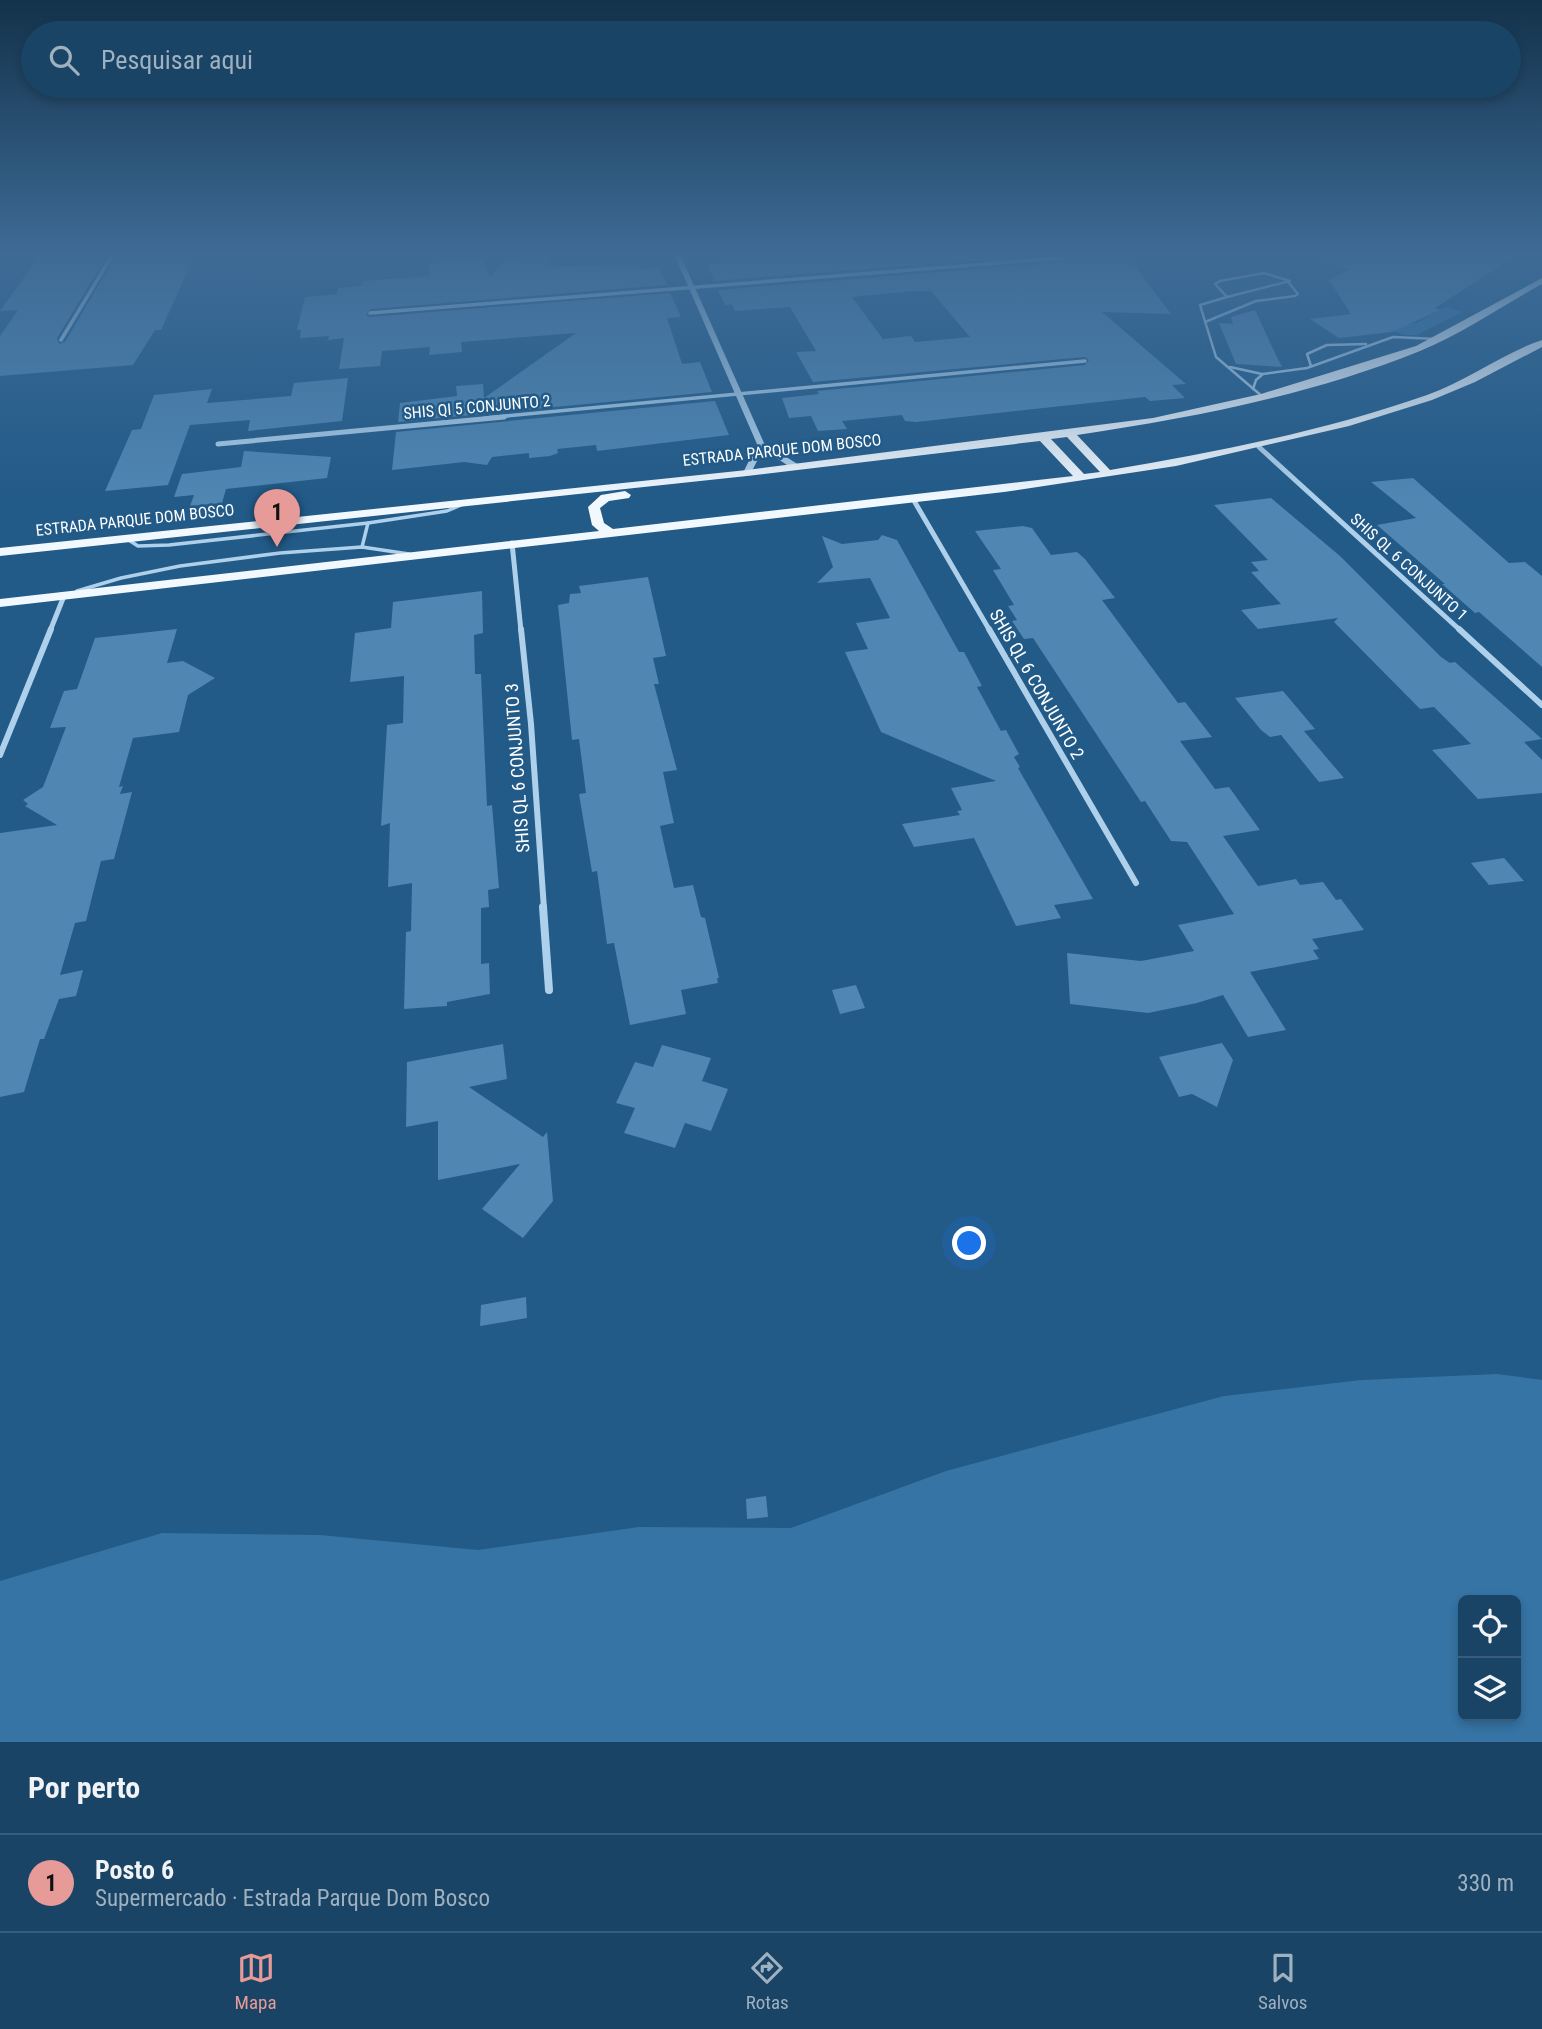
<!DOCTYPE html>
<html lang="pt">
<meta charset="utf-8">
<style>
:root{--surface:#1a4466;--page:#274e6f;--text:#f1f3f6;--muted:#9fb0bf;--line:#385c7a;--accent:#e69b98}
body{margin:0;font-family:"Roboto Condensed",sans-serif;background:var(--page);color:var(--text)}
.controls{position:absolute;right:21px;bottom:21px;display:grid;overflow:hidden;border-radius:10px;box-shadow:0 4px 10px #0003}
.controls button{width:63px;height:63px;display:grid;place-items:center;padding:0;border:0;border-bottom:2px solid var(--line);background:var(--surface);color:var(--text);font:35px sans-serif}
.you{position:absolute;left:970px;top:1244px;width:24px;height:24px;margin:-18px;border:5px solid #fff;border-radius:50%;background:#1a73e8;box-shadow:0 0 0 10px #1a73e833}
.badge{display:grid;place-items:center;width:46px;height:46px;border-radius:50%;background:var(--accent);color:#111;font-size:23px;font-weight:700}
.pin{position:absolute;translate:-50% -58px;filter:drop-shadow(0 2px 4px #0008)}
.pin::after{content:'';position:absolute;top:37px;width:24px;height:21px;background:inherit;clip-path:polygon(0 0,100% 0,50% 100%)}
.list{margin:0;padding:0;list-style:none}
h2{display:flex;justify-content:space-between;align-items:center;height:91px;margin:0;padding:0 28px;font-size:30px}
h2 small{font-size:23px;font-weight:400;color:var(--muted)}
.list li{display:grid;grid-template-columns:46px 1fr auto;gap:21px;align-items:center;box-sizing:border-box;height:98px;padding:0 28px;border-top:2px solid var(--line)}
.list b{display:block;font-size:26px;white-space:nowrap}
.list p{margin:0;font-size:23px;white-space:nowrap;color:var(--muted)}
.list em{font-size:23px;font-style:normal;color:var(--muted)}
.icon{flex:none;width:38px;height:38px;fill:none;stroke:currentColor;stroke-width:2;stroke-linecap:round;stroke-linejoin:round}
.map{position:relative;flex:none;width:1542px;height:1742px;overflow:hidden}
.search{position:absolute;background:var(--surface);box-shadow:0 4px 10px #0003;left:21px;right:21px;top:21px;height:77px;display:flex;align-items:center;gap:18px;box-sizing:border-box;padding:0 24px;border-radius:38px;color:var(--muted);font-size:26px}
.sheet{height:189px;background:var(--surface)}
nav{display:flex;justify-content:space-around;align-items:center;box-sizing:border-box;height:98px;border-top:2px solid var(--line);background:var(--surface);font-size:19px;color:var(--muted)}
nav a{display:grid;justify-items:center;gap:4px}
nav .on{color:var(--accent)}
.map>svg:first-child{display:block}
.green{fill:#3674a5;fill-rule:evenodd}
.building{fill:#4f86b2;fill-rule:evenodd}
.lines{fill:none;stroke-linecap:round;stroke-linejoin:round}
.service-far1{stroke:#aed0ea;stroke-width:2.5}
.service{stroke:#aed0ea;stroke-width:3.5}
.minor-far3{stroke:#aed0ea;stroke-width:3.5}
.minor-far2{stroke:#aed0ea;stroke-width:5}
.minor-far1{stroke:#aed0ea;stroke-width:6}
.minor{stroke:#aed0ea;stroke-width:8}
.tertiary{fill:#aed0ea;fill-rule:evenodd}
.primary{fill:#f1f8fe;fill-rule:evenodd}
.labels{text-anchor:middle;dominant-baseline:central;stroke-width:5;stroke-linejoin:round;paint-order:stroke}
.far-street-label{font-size:16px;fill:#fff;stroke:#225a88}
.street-label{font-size:18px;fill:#fff;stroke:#225a88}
</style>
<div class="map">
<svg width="1542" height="1742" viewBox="0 0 1542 1742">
<rect width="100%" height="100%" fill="#225a88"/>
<g class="green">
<path d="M1445,307L1462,312L1417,335H1405L1361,321L1417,323Z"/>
<path d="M1497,1374L1542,1380V1742H0V1581L162,1533L320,1535L478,1550L639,1527L791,1528L946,1471L1224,1396L1361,1380ZM1463,1600H1516V1716H1463Z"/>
</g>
<g class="building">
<path d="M108,254L57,338L59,344L65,342L117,254H195L161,330H155L133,365L0,376V336L18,310L0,311L40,255Z"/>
<path d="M520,254H549L551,267L638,264L640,269L660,268L667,285L370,309L366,315L370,317L670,293L681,317L667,318L682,364L700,362L712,392L398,422L400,403L457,396L456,386L483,384L484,398L576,333L461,342L462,352L429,355L430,347L382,351L380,366L339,369L344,338L328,340L329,336L300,338L301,330H297L305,297L337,294L338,288L361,286L362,281L429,276V263L483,260L490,277L506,258L520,257Z"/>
<path d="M724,254H1052L714,281L707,264L728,263Z"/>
<path d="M1063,254H1126L1171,314L1102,312L1186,384L1172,385L1185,398L1150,401L1145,397L916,422L905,421L902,415L842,421L847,429L818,431L811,416L789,418L782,398L819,394L817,391L1085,365L1089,360L1085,357L813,382L796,352L816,351L790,307L735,311L732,304L725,305L718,290L1061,262L1065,259ZM912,291H931L970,337L915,342L911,336L883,339L852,297Z"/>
<path d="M1320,254H1392L1391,259L1395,261L1403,254H1519L1435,308L1440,310L1392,332L1339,338L1310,319L1351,314L1329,280L1350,269L1319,261Z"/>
<path d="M1255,310L1274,351L1282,367L1236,364L1219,323L1233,324L1231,317Z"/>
<path d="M348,378L342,421L248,431L250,420L190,425L168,485L105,491L132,430L141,429L154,395L212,389L207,403L291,396L294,383Z"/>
<path d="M715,401L729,435L597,451L596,445L557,449L558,453L550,456L529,458V453L492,457L487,465L464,462L392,470L396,432Z"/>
<path d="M244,451L331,457L327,478L226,489L222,503L190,506L194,495L174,497L182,474L241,467Z"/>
<path d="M1413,478L1509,563L1525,562L1542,576V667L1479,612L1475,613L1442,584H1445L1377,525L1416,518L1371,482Z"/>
<path d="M1271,498L1340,556L1441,657L1450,663L1455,662L1542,739L1524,742L1542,760V793L1478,799L1432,750L1471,744L1434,707L1420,709L1334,622L1338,618L1258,629L1241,610L1281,604L1251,572L1259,571L1251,562L1268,560L1214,505Z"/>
<path d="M1023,526L1032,528L1051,555L1077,552L1085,559L1115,598L1102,600L1178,703L1185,702L1212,737L1180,741L1215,789L1229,787L1260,830L1223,836L1258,886L1296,879L1300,885L1323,882L1336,900L1341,899L1364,930L1312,939L1319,949L1313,950L1319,959L1250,972L1286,1030L1248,1037L1223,995L1197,1003L1148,1013L1070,1004L1067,953L1141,961L1194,951L1178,925L1234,914L1187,842L1171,841L1145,801L1141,802L1033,638L1024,639L1012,621L1017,620L1008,606L1014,605L993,570L1001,569L975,531Z"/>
<path d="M882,535L897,540L959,652H964L982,686L977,687L1001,731L1006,730L1019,754L1014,757L1020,767L1018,768L1093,899L1054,905L1061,918L1016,926L974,838L914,847L902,824L960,815L957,811L962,810L951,788L996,781L881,732L845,652L868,649L856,623L890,618L870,578L817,583L833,567L822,536L842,544L878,540Z"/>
<path d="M648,577L666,656L653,658L659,684H654L677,770L663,772L674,823L660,826L674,888L693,885L701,917L705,918L719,978H717L718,983L681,990L686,1014L630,1025L614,943L607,944L597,871L592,872L579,794L586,793L579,739L572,740L558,605L569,603L570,594L581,593L579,586Z"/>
<path d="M482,591L483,633L474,635L475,674H481L487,806L492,805L499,888L488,890L489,907L481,908V964L489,963L490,994L447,1002V1006L404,1009L406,932L411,931L412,883L388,887L390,823L381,826L387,725L403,723L404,676L350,682L355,633L391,628L393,602Z"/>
<path d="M177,629L167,663L183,661L215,678L188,695L179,732L133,738L119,787L123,786L120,794L132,792L114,859L101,861L86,921L75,923L60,975L83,970L76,996L59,999L44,1039H40L24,1092L0,1097V833L57,825L25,806L28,804L23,800L43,787L66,727L50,728L64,691L77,689L95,638Z"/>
<path d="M1283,691L1315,729L1304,731L1344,778L1319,782L1281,735L1270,737L1261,730L1235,698Z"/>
<path d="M1504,858L1524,881L1489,885L1471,863Z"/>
<path d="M856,985L865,1008L840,1014L832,990Z"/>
<path d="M1222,1043L1233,1060L1217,1107L1192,1094L1179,1097L1159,1057Z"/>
<path d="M503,1044L507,1079L469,1087L543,1137L547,1132L553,1201L523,1238L482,1209L520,1164L438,1180V1121L406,1127L407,1062Z"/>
<path d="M662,1045L711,1058L702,1081L728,1089L711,1131L685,1123L675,1148L624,1133L635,1108L616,1103L635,1062L653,1067Z"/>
<path d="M526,1297L527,1318L480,1326L481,1305Z"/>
<path d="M766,1496L768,1517L747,1519L746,1499Z"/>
</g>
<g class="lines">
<g class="service-far1">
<path d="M1264,273L1290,281L1227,297L1215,284L1220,281Z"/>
<path d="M1227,297L1200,305L1216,357L1263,397"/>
<path d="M1205,322L1256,301L1295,296L1298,294L1289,283"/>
<path d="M1311,366L1307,354L1327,345L1366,344"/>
<path d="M1230,367L1262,374"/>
<path d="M1253,389L1256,380L1263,374L1307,368L1393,337L1437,339"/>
</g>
<g class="service">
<path d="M127,539L138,546L169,545L368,523L447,511L461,505"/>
<path d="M362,547L368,523"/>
<path d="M77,591L121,578L180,566L280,553L362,547L409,554"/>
</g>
<g class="minor-far3">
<path d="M1395,257L1399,254"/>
<path d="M370,313L1061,258"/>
<path d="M61,340L113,254"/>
<path d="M485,418L1085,361"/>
</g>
<g class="minor-far2">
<path d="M218,444L504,417"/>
<path d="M1259,447L1461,631"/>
<path d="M913,499L990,631"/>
<path d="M512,543L521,631"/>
<path d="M50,631L64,596"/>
</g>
<g class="minor-far1">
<path d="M521,629L531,724L544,909"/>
<path d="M989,629L1136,883"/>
<path d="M1459,629L1542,705"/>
<path d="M0,755L51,629"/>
</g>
<path class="minor" d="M543,907L549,990"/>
<path class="tertiary" d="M674,254H680L764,443L799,465V469H793L763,449L750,475L743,473L757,444Z"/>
<path class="primary" d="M1542,278V284C1502,306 1462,334 1420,351C1311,395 1193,418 1077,435L1110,470C1217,452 1324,431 1427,395C1467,381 1503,353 1542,340V347L1475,382L1432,400L1349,426L1176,466L1004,492L0,607V599L599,531L592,525L588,507L601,495L625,491L631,495L629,498L609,501L600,508L604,523L613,529L1073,476L1040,441L747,476L0,556V548L747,470L1153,418L1261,394L1416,346ZM1067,437L1100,472L1084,474L1051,439Z"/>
</g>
<linearGradient id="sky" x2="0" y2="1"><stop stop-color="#13324b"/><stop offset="0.51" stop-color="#3e6b96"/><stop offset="1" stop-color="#3e6b96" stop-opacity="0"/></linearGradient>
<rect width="1542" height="498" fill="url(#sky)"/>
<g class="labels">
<g class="far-street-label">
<text transform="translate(477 407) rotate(-5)">SHIS QI 5 CONJUNTO 2</text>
<text transform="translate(782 450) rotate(-6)">ESTRADA PARQUE DOM BOSCO</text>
<text transform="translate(135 520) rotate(-6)">ESTRADA PARQUE DOM BOSCO</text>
<text transform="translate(1409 567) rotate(42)">SHIS QL 6 CONJUNTO 1</text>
</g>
<g class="street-label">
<text transform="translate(1037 684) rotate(60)">SHIS QL 6 CONJUNTO 2</text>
<text transform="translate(517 768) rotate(-94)">SHIS QL 6 CONJUNTO 3</text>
</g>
</g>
</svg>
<div class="controls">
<button><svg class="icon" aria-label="locate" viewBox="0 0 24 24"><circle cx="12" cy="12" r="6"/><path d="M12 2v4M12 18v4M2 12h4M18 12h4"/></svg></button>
<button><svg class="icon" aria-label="layers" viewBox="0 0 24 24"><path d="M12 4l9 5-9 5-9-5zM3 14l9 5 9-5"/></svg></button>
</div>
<div class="you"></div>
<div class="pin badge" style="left:277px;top:547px">1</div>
<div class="search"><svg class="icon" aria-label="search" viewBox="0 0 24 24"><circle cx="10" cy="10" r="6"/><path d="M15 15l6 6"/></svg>Pesquisar aqui</div>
</div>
<section class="sheet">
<h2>Por perto<small></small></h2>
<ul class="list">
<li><span class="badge">1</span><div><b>Posto 6</b><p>Supermercado · Estrada Parque Dom Bosco</p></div><em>330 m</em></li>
</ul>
</section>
<nav>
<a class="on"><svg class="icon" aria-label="map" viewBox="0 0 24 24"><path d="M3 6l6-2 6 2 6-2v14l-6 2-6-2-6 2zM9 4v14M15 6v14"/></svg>Mapa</a>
<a><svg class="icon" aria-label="directions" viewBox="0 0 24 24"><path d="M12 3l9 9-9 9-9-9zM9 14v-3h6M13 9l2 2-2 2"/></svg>Rotas</a>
<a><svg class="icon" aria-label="saved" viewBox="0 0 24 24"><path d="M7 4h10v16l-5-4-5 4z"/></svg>Salvos</a>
</nav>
